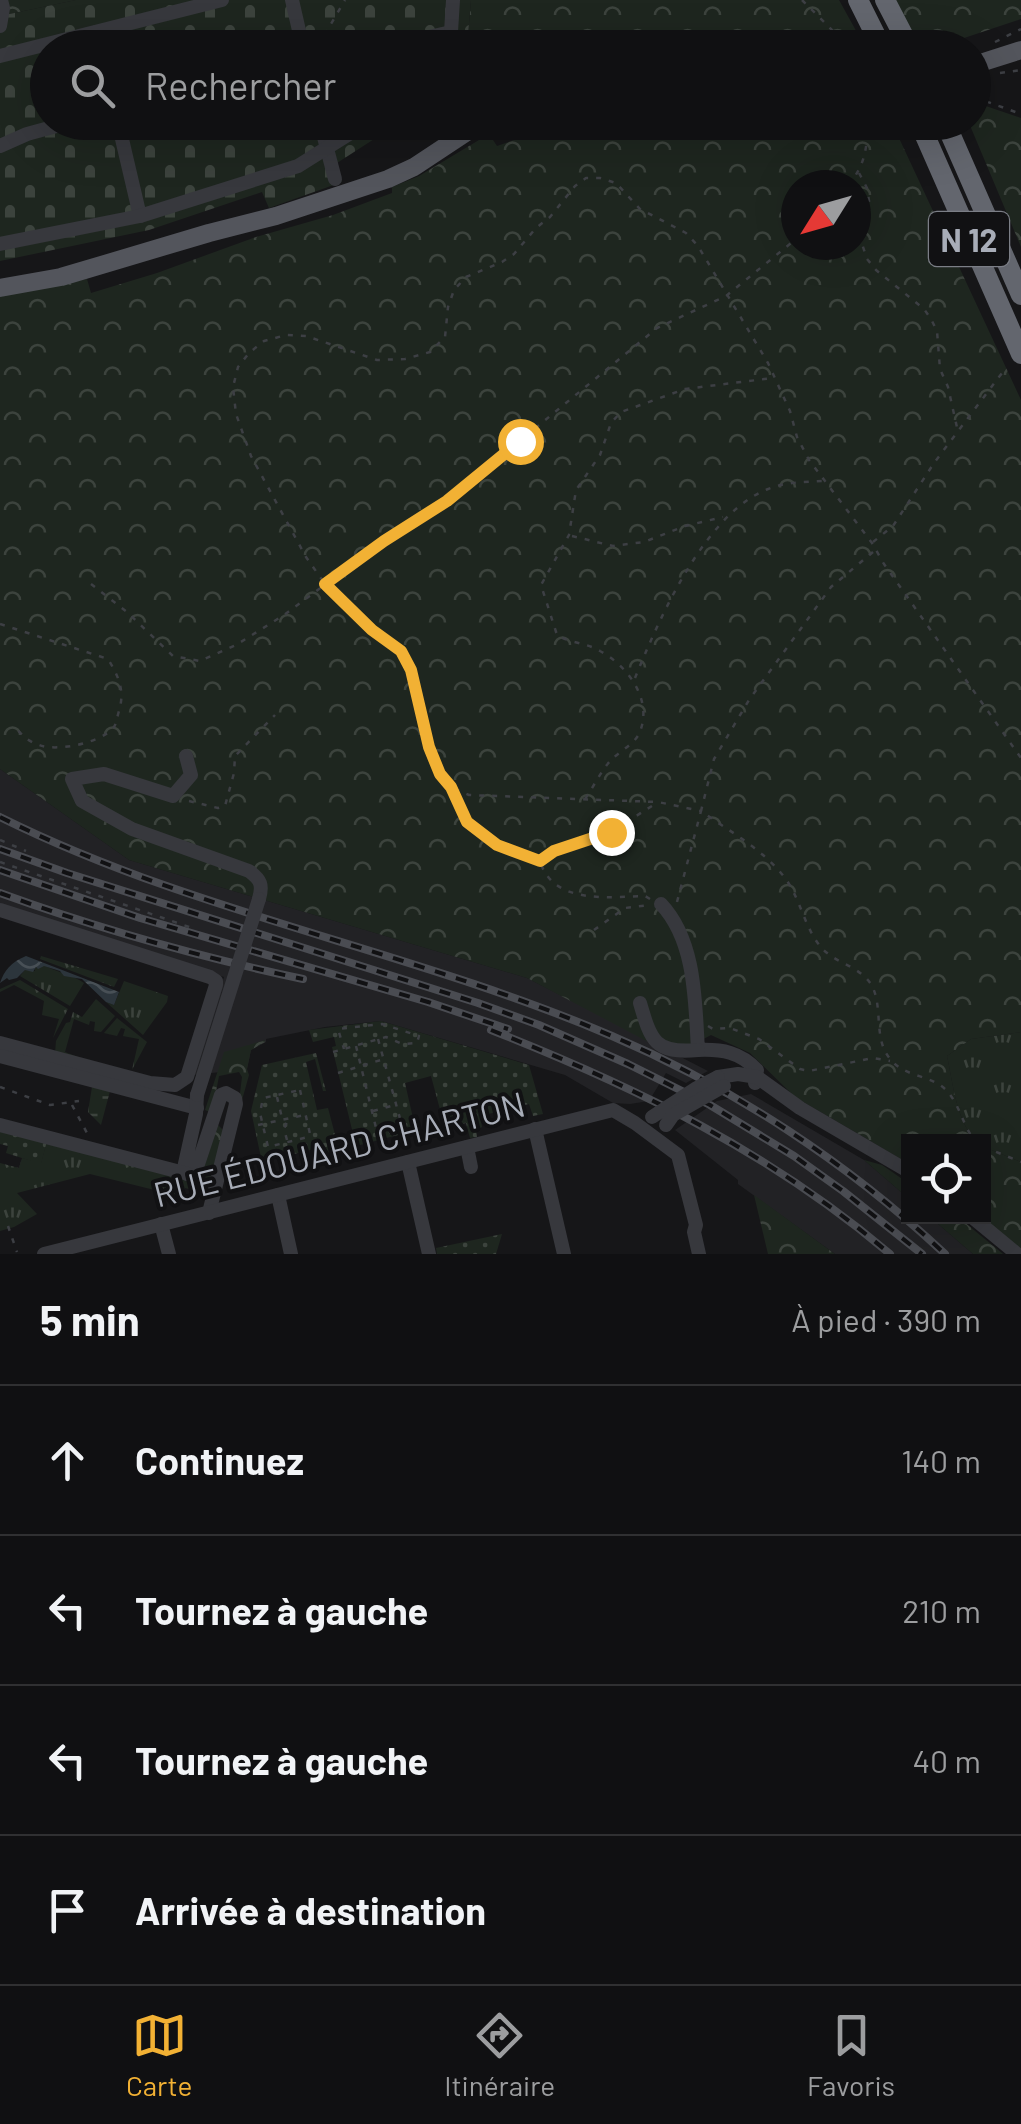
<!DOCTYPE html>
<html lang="fr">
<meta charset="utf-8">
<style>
:root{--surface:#101012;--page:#19191b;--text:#f1f3f6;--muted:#9c9d9f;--line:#303032;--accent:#f2b134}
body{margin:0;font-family:Barlow,sans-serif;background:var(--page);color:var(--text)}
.controls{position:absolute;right:30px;bottom:30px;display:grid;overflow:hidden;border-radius:0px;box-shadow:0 10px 40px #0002}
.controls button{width:90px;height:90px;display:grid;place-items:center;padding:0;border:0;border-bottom:2px solid var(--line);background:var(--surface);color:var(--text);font:50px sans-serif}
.compass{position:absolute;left:781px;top:170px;width:90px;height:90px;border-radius:50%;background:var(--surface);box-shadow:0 10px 40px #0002;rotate:233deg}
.stop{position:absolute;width:30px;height:30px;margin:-22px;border:8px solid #f2b134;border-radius:50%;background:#fff}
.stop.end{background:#f2b134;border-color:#fff;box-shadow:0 2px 10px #0008}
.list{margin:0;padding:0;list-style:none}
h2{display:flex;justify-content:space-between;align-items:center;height:130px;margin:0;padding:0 40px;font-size:42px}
h2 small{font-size:32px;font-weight:400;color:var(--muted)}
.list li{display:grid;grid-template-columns:65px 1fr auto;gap:30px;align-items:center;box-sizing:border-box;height:150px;padding:0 40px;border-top:2px solid var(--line)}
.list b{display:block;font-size:38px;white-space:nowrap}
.list em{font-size:32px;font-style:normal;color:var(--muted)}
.icon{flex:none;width:55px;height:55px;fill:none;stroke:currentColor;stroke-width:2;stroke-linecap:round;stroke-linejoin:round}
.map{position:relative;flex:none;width:1021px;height:1254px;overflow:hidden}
.search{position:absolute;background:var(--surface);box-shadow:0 10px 40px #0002;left:30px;right:30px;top:30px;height:110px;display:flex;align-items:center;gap:25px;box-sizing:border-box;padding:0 35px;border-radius:55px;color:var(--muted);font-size:38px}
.sheet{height:730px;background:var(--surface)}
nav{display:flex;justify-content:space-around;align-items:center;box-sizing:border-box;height:140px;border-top:2px solid var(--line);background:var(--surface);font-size:28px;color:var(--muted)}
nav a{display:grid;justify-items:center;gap:5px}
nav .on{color:var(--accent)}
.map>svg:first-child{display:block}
.built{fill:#222225}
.grass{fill:url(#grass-tufts)}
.forest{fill:url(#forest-crowns);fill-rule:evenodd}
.wetland{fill:url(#wetland-marsh)}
.cemetery{fill:url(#cemetery-stones)}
.garden{fill:url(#garden-dots)}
.water{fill:url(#water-waves)}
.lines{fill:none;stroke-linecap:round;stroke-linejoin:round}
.path{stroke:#3d3f44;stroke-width:2.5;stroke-dasharray:5 8;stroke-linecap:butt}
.minor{stroke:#37383d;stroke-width:14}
.major{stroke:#53555c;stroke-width:18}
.highway{stroke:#63666e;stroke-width:20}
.rail-casing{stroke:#4a4c52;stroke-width:8}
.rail{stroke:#111113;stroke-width:4;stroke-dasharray:11;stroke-linecap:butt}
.minor-bridge{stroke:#37383d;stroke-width:14}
.route{stroke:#f2b134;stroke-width:12}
.labels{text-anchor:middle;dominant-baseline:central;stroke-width:8;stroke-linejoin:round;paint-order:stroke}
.shield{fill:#111113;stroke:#7b7e86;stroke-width:2.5}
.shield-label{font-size:32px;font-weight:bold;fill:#a8adb8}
.street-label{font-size:35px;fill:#a8adb8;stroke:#111113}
</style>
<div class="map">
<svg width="1021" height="1254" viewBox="0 0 1021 1254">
<defs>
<pattern id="grass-tufts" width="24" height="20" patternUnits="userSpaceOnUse" patternTransform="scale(2.5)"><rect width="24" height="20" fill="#1e261f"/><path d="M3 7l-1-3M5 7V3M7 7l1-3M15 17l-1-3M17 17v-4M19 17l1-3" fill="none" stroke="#3c433d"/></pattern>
<pattern id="forest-crowns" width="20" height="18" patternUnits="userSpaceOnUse" patternTransform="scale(2.5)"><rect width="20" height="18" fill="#1e261f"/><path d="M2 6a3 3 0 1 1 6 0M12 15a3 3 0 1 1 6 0" fill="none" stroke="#3c433d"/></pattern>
<pattern id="wetland-marsh" width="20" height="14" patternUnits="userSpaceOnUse" patternTransform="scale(2.5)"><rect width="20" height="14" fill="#1e261f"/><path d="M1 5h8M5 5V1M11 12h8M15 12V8" fill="none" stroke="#3c433d"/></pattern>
<pattern id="cemetery-stones" width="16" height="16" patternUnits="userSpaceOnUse" patternTransform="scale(2.5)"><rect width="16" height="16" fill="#1e261f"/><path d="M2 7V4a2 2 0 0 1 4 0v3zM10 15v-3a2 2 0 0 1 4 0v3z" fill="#3c433d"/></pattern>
<pattern id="garden-dots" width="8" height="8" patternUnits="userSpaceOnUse" patternTransform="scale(2.5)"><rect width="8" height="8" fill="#1e261f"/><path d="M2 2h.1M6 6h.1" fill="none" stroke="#3c433d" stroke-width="1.8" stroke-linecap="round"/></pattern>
<pattern id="water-waves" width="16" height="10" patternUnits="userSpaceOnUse" patternTransform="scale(2.5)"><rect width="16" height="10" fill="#2c353c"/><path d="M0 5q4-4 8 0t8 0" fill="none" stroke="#485056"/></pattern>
</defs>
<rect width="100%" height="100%" fill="#161618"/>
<g class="built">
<path d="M0,769L129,860L527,978L708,1071L686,1083L666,1073L649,1101L630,1104L613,1103L565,1075L381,1021L325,1027L266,1039V1042L251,1050L247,1069L194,1075L224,977L0,906Z"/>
<path d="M751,1094L864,1160L908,1198V1216L930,1217L973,1254H835L738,1184V1180L675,1130L717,1101Z"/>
</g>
<g class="grass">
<path d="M41,956L118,979L114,987L40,959Z"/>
<path d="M43,965C57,972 73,975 84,983L70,1006L20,976L25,970L35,971V968Z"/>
<path d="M20,980L68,1009L53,1038L59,1019L42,1015L44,1001L14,985L0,992V989Z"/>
<path d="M124,981L168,996L167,1002L143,1035L106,1002L114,1005Z"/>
<path d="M96,999L115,1016L101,1032L94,1031L95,1022L90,1021L89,1025L74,1019L65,1052L83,1059L55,1054L56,1041L66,1023L70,1022L73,1012L82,1017Z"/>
<path d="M117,1018L147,1042L132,1070L139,1039L123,1036L125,1029L121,1028L117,1036L104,1033Z"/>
<path d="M1021,1032V1162L984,1147V1142L976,1141C956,1120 953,1083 947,1056L971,1039Z"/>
<path d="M47,1141L207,1186L205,1193L185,1188L183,1197L90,1174L17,1193L37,1214L14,1227L0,1231V1163L19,1168L22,1158L41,1163Z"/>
</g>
<g class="forest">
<path d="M0,0H76L0,16Z"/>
<path d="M471,0H839L865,47H826L542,31L517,47L467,48Z"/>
<path d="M894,0H1021V19L937,47H917Z"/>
<path d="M974,102L1021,118V247L969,123L974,122Z"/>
<path d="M510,123H892L1021,400V1032L971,1039L947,1056C953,1083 956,1120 976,1141L908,1142V1163L795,1097L750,1053L711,1035L673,1055L527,978L129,860L0,769V296L87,279L91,293L157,273L256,237L333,215L392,193V187L419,176L489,134L497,146L514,140ZM796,185H856V245H796Z"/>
<path d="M265,1040V1042L251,1050L247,1069L249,1075L237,1118L242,1077L239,1072L219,1076L212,1113L205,1110L224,1052Z"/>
<path d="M216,1123L224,1131L214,1169L207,1168L205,1174L212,1176L207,1186L172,1175L190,1178Z"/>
<path d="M984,1147L1021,1162V1249L979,1217L984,1216Z"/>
<path d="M864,1160L882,1165L908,1183V1198Z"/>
<path d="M754,1195L828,1249L835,1254H768Z"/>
<path d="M930,1217H958L1003,1254H973Z"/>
</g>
<path class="wetland" d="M92,1087L110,1091L101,1125L88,1112Z"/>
<path class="cemetery" d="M76,0H471L467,47L48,48V122L399,123L337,163L342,182L269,208L262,192L149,230L0,261V16Z"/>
<g class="garden">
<path d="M381,1021L529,1065L543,1114L533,1116L529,1104L480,1116L482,1127L476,1130L477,1137L470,1138L466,1123L445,1128L431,1076L405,1083L415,1127L413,1131L356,1146L332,1047L336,1046L334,1037L313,1042L309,1030Z"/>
<path d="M316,1053L326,1091H323L315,1059L306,1062L317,1110L328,1108L339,1150L321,1155L318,1148L262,1162L251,1111L262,1065Z"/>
<path d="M0,1129L47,1141L41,1164L6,1153L8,1146L0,1144Z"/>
<path d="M502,1234L496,1254H437L436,1248Z"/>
</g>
<path class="water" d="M26,956L119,992L114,1005L106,1002L82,979L64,976L60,971L44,966L38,969L36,967L33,972L25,970L17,978L9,980L7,978L0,983C4,971 11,962 26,956Z"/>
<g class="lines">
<g class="path">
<path d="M802,0L836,34L859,44L861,48"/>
<path d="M995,42L1021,29"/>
<path d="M318,46L345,0"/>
<path d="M1000,73L1021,70"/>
<path d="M974,97L1021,114"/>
<path d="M494,129L506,122"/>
<path d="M859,173L867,188L870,207L860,238L867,259L876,270L924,309L931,319L937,331L940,369L948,387L958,432"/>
<path d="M848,185C866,165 866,148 869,122"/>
<path d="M572,536L613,546L644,542L685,526L723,517"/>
<path d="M873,542L893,526L934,463L1005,369"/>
<path d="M873,552L831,587L749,700L714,759L701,811C729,831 764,850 785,878C800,898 804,926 820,946C834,964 863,966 873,988C883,1010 873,1042 892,1061C906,1077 930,1075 945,1089C961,1105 962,1126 976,1142"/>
<path d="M91,584L127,612L173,656L200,661L236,645L284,615L384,541L447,501L657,328L726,296L796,239"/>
<path d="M0,624L108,659C119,677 125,691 119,711C117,717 117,722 114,727C102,743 56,752 39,745C27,741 22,735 14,726"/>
<path d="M635,678C659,619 705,513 768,489C785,482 804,482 822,481"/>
<path d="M453,790L467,821L497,845L538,861"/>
<path d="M585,799C594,786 601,771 611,760C620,751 633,745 639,734C654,701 628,666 600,651C587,643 570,643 557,635L541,585L569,535L576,490L600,455L611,423L621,412L685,389L773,378"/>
<path d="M189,801L218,808L225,806L234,773L235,756L275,715"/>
<path d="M0,840L26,851"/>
<path d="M0,862L195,929"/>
<path d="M650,899L645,896C609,897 553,905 540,861L554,851L611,832L655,804"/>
<path d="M677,902L701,811L658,802L469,795L451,787L440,773L429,747L411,670L401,651L372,629L325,584L306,557L251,456L236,414L233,387L238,367L249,353L264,341L286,335L306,336L377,360L405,359L430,352L445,337L448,307L454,290L466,277L502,262L514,254L536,228L550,217L575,186L586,178H600L616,183L640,209L686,233L698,246L768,363L790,411L797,437L809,460L872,543L884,564L1021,758"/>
<path d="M594,930L625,908L649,905"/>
<path d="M708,1026L713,1029L730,1028L759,1039L800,1069L809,1071L873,1058L890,1061"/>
<path d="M378,1039L404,1133"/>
<path d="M356,1046L378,1136L402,1129"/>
<path d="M333,1052L386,1037L402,1044L417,1043L419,1036L382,1024L338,1029L344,1049"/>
<path d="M338,1073L384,1059"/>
<path d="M0,1087L50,1105L79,1101"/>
<path d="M300,1090L310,1134L308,1137L268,1147L260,1113L263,1098Z"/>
<path d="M277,1097L282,1118"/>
<path d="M72,1105L87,1133"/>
<path d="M373,1111L395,1105"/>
<path d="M258,1125L305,1115"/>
<path d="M287,1140L284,1129L288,1119"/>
<path d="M984,1147L1021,1162"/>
<path d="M8,1226L17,1252"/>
</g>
<g class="minor">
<path d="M292,0L303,48"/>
<path d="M0,26L3,8L1,0"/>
<path d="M96,32L100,48"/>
<path d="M380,48L451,32"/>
<path d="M450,48L453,0"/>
<path d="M0,56L222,0"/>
<path d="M118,122L140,216"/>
<path d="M320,122L335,179"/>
<path d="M0,146L27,134L71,122"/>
<path d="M0,244L140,216L298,166L368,122"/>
<path d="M186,756L191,775L173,796L104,774L72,779L82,801L132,829L249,871C261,880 263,885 259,899"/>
<path d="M661,904C696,941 695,1002 698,1050C722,1049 740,1052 757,1070L755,1083"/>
<path d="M0,910L210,977L216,981V985L187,1077L175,1085L150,1083L0,1043"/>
<path d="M640,1003C651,1041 655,1054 698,1050"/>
<path d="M0,1056L197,1108"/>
<path d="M718,1077L738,1074L757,1077L800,1108L908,1171"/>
<path d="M197,1095L196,1114L184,1168L188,1174L193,1172L198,1164L221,1095L226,1093L235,1098L236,1104L209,1213"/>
<path d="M0,1125L188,1174"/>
<path d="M535,1129L564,1254"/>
<path d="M467,1147L471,1167"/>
<path d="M408,1162L429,1254"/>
<path d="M278,1195L291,1254"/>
<path d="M971,1216L1017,1254"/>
<path d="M161,1224L169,1254"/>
<path d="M44,1254L613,1110L635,1123L678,1155L696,1225L694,1232L699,1254"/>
</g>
<g class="major">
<path d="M974,65L1021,50"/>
<path d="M0,288L61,277L209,233L276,216L388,179L414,167L482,122"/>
</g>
<g class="highway">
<path d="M858,0L882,48"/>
<path d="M885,0L910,48"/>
<path d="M919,122L1021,354"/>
<path d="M945,122L1021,295"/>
</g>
<g class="rail-casing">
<g id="rail">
<path d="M0,817C195,914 412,950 612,1036C734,1088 848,1163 945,1254"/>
<path d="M0,849L67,873L478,1003L539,1025L628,1064L710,1105L794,1156L843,1191L922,1254"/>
<path d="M0,870L140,918L428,1002L508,1029"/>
<path d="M0,893C99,929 200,957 303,979"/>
<path d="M491,1030C636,1087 770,1152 890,1254"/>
</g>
</g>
<use href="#rail" class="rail"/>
<g class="minor-bridge">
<path d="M197,1095L259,899"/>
<path d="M652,1117L695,1089L718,1077"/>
<path d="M666,1125L673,1115L724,1086"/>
</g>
</g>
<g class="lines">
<path class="route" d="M520,441L447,501L384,541L325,584L372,630L401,651L411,670L429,747L440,774L451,787L467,822L497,845L540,861L554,851L611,832"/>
</g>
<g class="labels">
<rect class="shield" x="929" y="212" width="80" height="54" rx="8"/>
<g class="shield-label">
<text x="969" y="239">N 12</text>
</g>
<g class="street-label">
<text transform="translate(339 1148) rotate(-14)">RUE ÉDOUARD CHARTON</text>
</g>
</g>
</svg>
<div class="controls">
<button><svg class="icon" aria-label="locate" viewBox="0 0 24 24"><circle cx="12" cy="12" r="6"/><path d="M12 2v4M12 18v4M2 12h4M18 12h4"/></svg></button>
</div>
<svg class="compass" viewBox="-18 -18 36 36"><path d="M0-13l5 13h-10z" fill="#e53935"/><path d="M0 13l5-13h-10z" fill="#9c9d9f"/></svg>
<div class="stop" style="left:520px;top:441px"></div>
<div class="stop end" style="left:611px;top:832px"></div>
<div class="search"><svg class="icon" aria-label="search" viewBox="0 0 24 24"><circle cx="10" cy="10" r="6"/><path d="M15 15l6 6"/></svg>Rechercher</div>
</div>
<section class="sheet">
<h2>5 min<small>À pied · 390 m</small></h2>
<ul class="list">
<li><svg class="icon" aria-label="ahead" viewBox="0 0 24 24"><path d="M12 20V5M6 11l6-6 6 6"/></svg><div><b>Continuez</b></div><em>140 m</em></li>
<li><svg class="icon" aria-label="left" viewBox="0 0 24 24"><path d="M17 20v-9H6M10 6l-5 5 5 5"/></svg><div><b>Tournez à gauche</b></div><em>210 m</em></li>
<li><svg class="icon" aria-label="left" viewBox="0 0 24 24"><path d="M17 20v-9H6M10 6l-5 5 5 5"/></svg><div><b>Tournez à gauche</b></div><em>40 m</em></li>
<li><svg class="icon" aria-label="arrive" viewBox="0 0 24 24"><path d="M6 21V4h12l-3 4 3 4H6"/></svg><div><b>Arrivée à destination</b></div></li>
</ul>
</section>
<nav>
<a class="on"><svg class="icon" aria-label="map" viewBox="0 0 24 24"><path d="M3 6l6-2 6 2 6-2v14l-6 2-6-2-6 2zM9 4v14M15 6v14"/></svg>Carte</a>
<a><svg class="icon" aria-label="directions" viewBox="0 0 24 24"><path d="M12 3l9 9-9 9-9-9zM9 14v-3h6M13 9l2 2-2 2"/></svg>Itinéraire</a>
<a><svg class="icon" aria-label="saved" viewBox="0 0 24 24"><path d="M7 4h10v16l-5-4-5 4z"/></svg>Favoris</a>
</nav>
